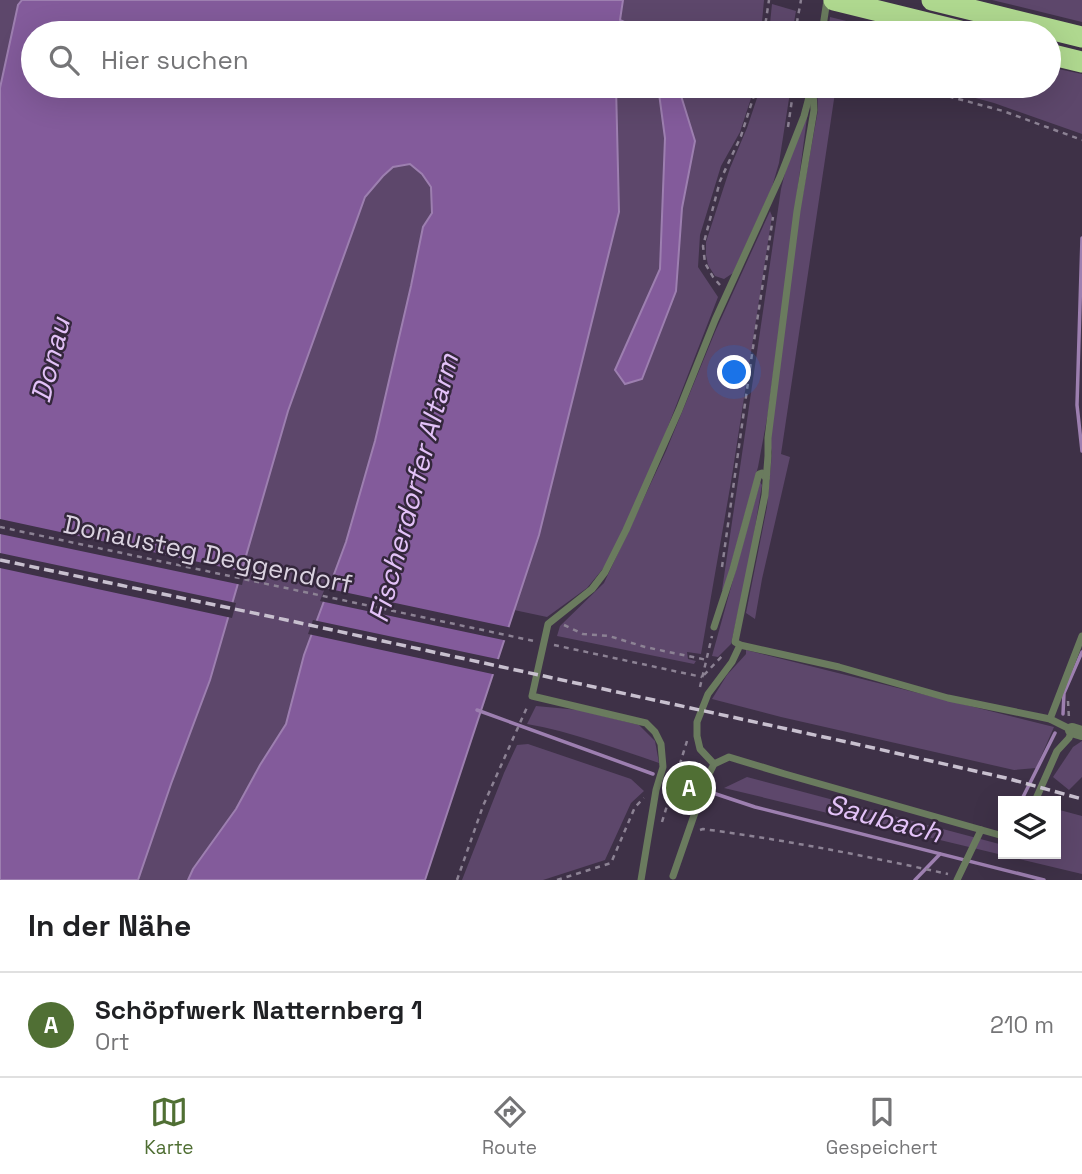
<!DOCTYPE html>
<html lang="de">
<meta charset="utf-8">
<style>
:root{--surface:#fff;--page:#f6f6f6;--text:#202124;--muted:#757577;--line:#e0e0e0;--accent:#506f34}
body{margin:0;font-family:"Space Grotesk",sans-serif;background:var(--page);color:var(--text)}
.controls{position:absolute;right:21px;bottom:21px;display:grid;overflow:hidden;border-radius:0px;box-shadow:0 7px 28px #0002}
.controls button{width:63px;height:63px;display:grid;place-items:center;padding:0;border:0;border-bottom:2px solid var(--line);background:var(--surface);color:var(--text);font:35px sans-serif}
.you{position:absolute;left:735px;top:373px;width:24px;height:24px;margin:-18px;border:5px solid #fff;border-radius:50%;background:#1a73e8;box-shadow:0 0 0 10px #1a73e833}
.badge{display:grid;place-items:center;width:46px;height:46px;border-radius:50%;background:var(--accent);color:#fff;font-size:23px;font-weight:700}
.pin{position:absolute;translate:-50% -50%;border:4px solid #fff;box-shadow:0 2px 7px #0006}
.list{margin:0;padding:0;list-style:none}
h2{display:flex;justify-content:space-between;align-items:center;height:91px;margin:0;padding:0 28px;font-size:30px}
h2 small{font-size:23px;font-weight:400;color:var(--muted)}
.list li{display:grid;grid-template-columns:46px 1fr auto;gap:21px;align-items:center;box-sizing:border-box;height:105px;padding:0 28px;border-top:2px solid var(--line)}
.list b{display:block;font-size:26px;white-space:nowrap}
.list p{margin:0;font-size:23px;white-space:nowrap;color:var(--muted)}
.list em{font-size:23px;font-style:normal;color:var(--muted)}
.icon{flex:none;width:38px;height:38px;fill:none;stroke:currentColor;stroke-width:2;stroke-linecap:round;stroke-linejoin:round}
.map{position:relative;flex:none;width:1082px;height:880px;overflow:hidden}
.search{position:absolute;background:var(--surface);box-shadow:0 7px 28px #0002;left:21px;right:21px;top:21px;height:77px;display:flex;align-items:center;gap:18px;box-sizing:border-box;padding:0 24px;border-radius:38px;color:var(--muted);font-size:26px}
.sheet{height:196px;background:var(--surface)}
nav{display:flex;justify-content:space-around;align-items:center;box-sizing:border-box;height:98px;border-top:2px solid var(--line);background:var(--surface);font-size:19px;color:var(--muted)}
nav a{display:grid;justify-items:center;gap:4px}
nav .on{color:var(--accent)}
.map>svg:first-child{display:block}
.green{fill:#5d476b}
.water{fill:#835b9b;stroke:#9d7fb0;stroke-width:2}
.pier{fill:#3e3147}
.lines{fill:none;stroke-linecap:round;stroke-linejoin:round}
.stream{stroke:#9d7fb0;stroke-width:3.5}
.building{fill:#75667f}
.path{stroke:#8c8294;stroke-width:2.5;stroke-dasharray:5 5;stroke-linecap:butt}
.lane{stroke:#6a7b5e;stroke-width:7}
.street{stroke:#6a7b5e;stroke-width:14}
.highway{stroke:#afd88f;stroke-width:21}
.rail{stroke:#c8c0cf;stroke-width:3.5;stroke-dasharray:10 5;stroke-linecap:butt}
.labels{text-anchor:middle;dominant-baseline:central;stroke-width:5;stroke-linejoin:round;paint-order:stroke}
.street-label{font-size:26px;fill:#dad2e0;stroke:#34273c}
.water-label{font-size:28px;font-style:italic;fill:#e3c2f8;stroke:#34273c}
</style>
<div class="map">
<svg width="1082" height="880" viewBox="0 0 1082 880">
<rect width="100%" height="100%" fill="#3e3147"/>
<g class="green">
<path d="M0,0H22L18,5L0,88Z"/>
<path d="M623,0H764L761,33H648L620,20Z"/>
<path d="M992,0H1082V22Z"/>
<path d="M772,4L796,11L792,33H769Z"/>
<path d="M830,17L891,32L896,33H828Z"/>
<path d="M1049,67L1082,74V134L994,103L931,86H1049Z"/>
<path d="M616,86H658L665,138L660,269L615,369L626,384L682,208L695,141L678,86H755L740,132L721,166L700,235L698,267L718,297L662,442L610,560L587,588L547,617L514,610L539,535L618,212Z"/>
<path d="M761,86H791L779,163L772,187L733,273L724,279L715,276L708,265L706,255V242L730,168L747,128Z"/>
<path d="M817,86H836L781,454L790,457L762,579L755,619L746,613L767,507L772,452L770,444L799,215L818,110Z"/>
<path d="M808,110L768,413L758,467L724,590H722L781,189L786,169Z"/>
<path d="M410,164L422,174L431,187L432,213L423,227L411,286L375,441L346,542L304,655L286,724L260,765L236,809L193,869L188,880H138L171,784L210,680L288,411L365,197L383,176L393,167Z"/>
<path d="M770,211L772,216L731,482L701,654L687,652L688,659L696,661L694,664L557,636L560,626L604,583L666,451L715,332Z"/>
<path d="M760,482L762,485L750,558L731,644L718,657L712,656Z"/>
<path d="M746,650L1054,727L1036,768L1014,770L781,717L712,699L727,675L746,654Z"/>
<path d="M536,706L579,710L639,725L655,741L659,763C615,748 572,732 527,724Z"/>
<path d="M1082,741V777L1069,790L1053,777L1073,747Z"/>
<path d="M528,744L631,779L644,791L631,803L605,860L543,880H462L504,773L517,745Z"/>
<path d="M747,777L1003,845V854H1056V809L1082,816V874L724,788Z"/>
</g>
<g class="water">
<path d="M22,0H623L620,20L648,33H33V86H616L619,212L539,535L425,880H188L193,869L236,809L260,765L286,724L304,655L346,542L375,441L411,286L423,227L432,213L431,187L422,174L410,164L393,167L383,176L365,197L288,411L210,680L171,784L138,880H0V88L18,5Z"/>
<path d="M658,86H678L695,141L682,208L676,291L642,379L625,384L615,370L660,269L665,138Z"/>
</g>
<g class="pier">
<path d="M0,519L245,572L242,585L0,534Z"/>
<path d="M0,553L236,603L232,618L0,568Z"/>
<path d="M325,588L512,628L508,641L320,601Z"/>
<path d="M313,620L502,660L497,675L308,634Z"/>
</g>
<g class="lines">
<g class="stream">
<path d="M1082,238L1077,405L1082,451"/>
<path d="M477,710L653,774"/>
<path d="M1063,714L1064,693L1082,652"/>
<path d="M713,793L755,807L1044,880"/>
<path d="M1021,801L1055,733"/>
<path d="M915,880L940,854"/>
</g>
</g>
<path class="building" d="M685,772L701,777L692,803L676,798Z"/>
<g class="lines">
<g class="path">
<path d="M764,33L769,0"/>
<path d="M795,33L801,0"/>
<path d="M910,86L1003,111L1082,140"/>
<path d="M788,127L794,86"/>
<path d="M720,285L713,277L705,263L703,246L720,181L741,136L757,86"/>
<path d="M0,527L534,641"/>
<path d="M722,567L752,354L773,217"/>
<path d="M564,625L583,634L609,636L645,647L707,660"/>
<path d="M554,645L702,677"/>
<path d="M704,675L724,654"/>
<path d="M700,687L712,636"/>
<path d="M1068,701L1069,719"/>
<path d="M680,768L697,774"/>
<path d="M662,822L687,741"/>
<path d="M700,830L703,829C786,840 866,856 948,874"/>
<path d="M457,880L483,806L528,705"/>
<path d="M557,880L611,863L635,807L644,798"/>
</g>
<g class="lane">
<path d="M822,33L827,0"/>
<path d="M714,627L733,569L759,474L762,473L766,478"/>
<path d="M740,645L839,667L948,698L1050,719L1072,730L1069,738L1057,751L1035,801"/>
<path d="M1050,719L1082,636"/>
<path d="M714,764L700,749L697,736V722L708,694L732,662L740,645L735,642L765,495L768,456V438L797,211L814,110L813,91"/>
<path d="M673,876L707,778L714,764L729,757L785,774L1003,836"/>
<path d="M641,880L656,790L663,767L661,744L655,732L646,723L532,696L548,624L592,589L605,572L626,530L679,410L715,320L780,177L804,116L812,86"/>
<path d="M957,880L981,830"/>
</g>
<path class="street" d="M1072,730L1082,733"/>
<g class="highway">
<path d="M834,0L968,33"/>
<path d="M932,0L1082,37"/>
<path d="M1049,54L1082,62"/>
</g>
<path class="rail" d="M0,560L268,616L856,744L1006,778L1082,799"/>
</g>
<g class="labels">
<g class="street-label">
<text transform="translate(208 554) rotate(12)">Donausteg Deggendorf</text>
</g>
<g class="water-label">
<text transform="translate(50 360) rotate(-76)">Donau</text>
<text transform="translate(413 488) rotate(-75)">Fischerdorfer Altarm</text>
<text transform="translate(884 818) rotate(15)">Saubach</text>
</g>
</g>
</svg>
<div class="controls">
<button><svg class="icon" aria-label="layers" viewBox="0 0 24 24"><path d="M12 4l9 5-9 5-9-5zM3 14l9 5 9-5"/></svg></button>
</div>
<div class="you"></div>
<div class="pin badge" style="left:689px;top:788px">A</div>
<div class="search"><svg class="icon" aria-label="search" viewBox="0 0 24 24"><circle cx="10" cy="10" r="6"/><path d="M15 15l6 6"/></svg>Hier suchen</div>
</div>
<section class="sheet">
<h2>In der Nähe<small></small></h2>
<ul class="list">
<li><span class="badge">A</span><div><b>Schöpfwerk Natternberg 1</b><p>Ort</p></div><em>210 m</em></li>
</ul>
</section>
<nav>
<a class="on"><svg class="icon" aria-label="map" viewBox="0 0 24 24"><path d="M3 6l6-2 6 2 6-2v14l-6 2-6-2-6 2zM9 4v14M15 6v14"/></svg>Karte</a>
<a><svg class="icon" aria-label="directions" viewBox="0 0 24 24"><path d="M12 3l9 9-9 9-9-9zM9 14v-3h6M13 9l2 2-2 2"/></svg>Route</a>
<a><svg class="icon" aria-label="saved" viewBox="0 0 24 24"><path d="M7 4h10v16l-5-4-5 4z"/></svg>Gespeichert</a>
</nav>
